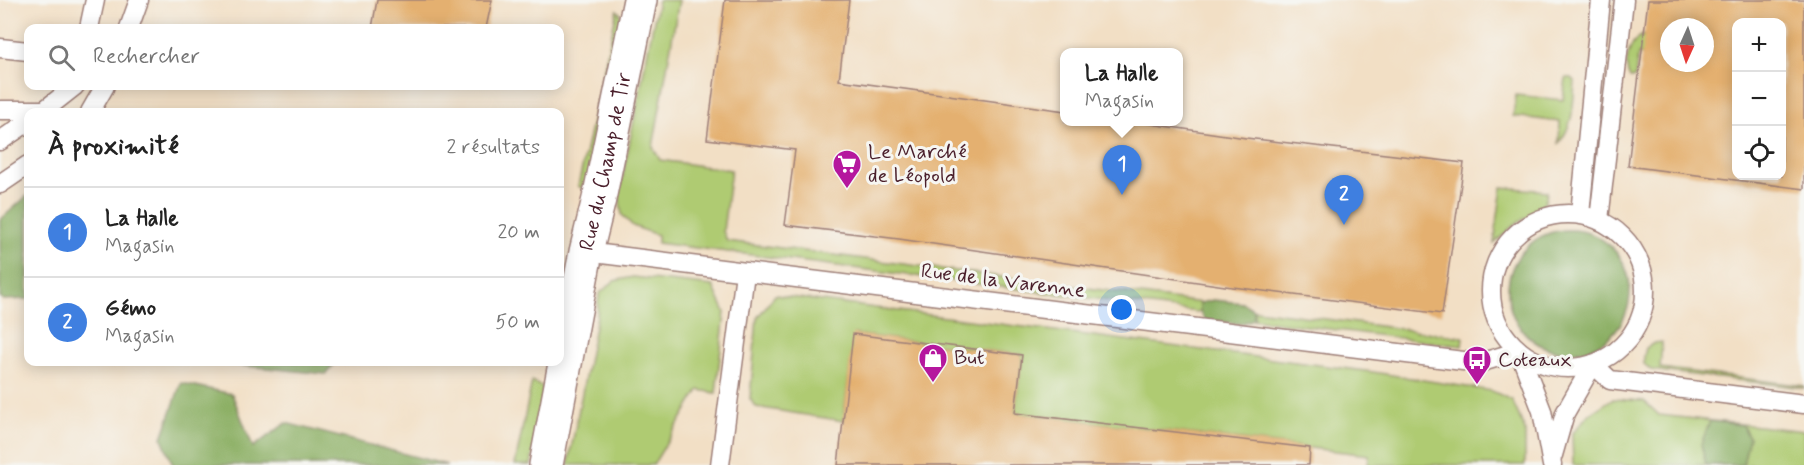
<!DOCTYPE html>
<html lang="fr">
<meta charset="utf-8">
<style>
:root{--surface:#fff;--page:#f6f6f6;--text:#222;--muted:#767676;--line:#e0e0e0;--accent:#b5179e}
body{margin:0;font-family:Mynerve,sans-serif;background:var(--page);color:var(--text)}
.controls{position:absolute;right:18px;top:18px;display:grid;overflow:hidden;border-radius:12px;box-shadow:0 3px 15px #0003}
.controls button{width:54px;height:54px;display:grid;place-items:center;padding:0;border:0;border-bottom:2px solid var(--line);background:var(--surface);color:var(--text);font:30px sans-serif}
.compass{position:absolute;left:1660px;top:18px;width:54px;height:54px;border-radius:50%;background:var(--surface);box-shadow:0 3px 15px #0003;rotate:183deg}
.you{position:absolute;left:1122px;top:310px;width:21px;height:21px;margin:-15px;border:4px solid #fff;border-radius:50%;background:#1a73e8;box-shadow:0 0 0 9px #1a73e833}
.badge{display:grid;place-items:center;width:39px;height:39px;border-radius:50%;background:var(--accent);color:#fff;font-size:20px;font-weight:700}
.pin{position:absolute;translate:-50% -50px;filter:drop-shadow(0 2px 3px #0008)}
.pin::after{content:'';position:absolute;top:32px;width:21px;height:18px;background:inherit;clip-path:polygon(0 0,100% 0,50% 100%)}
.popup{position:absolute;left:1060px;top:48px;width:123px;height:78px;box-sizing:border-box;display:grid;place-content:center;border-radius:12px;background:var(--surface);filter:drop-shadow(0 2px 4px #0005);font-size:20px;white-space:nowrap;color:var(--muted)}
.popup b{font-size:22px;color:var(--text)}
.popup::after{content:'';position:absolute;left:50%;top:100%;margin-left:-12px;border:12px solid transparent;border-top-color:var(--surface)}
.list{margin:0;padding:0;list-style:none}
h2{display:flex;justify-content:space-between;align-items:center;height:78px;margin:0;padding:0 24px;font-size:26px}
h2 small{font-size:20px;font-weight:400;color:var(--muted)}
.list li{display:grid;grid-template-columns:39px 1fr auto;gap:18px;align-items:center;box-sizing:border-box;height:90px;padding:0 24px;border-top:2px solid var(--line)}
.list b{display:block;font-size:22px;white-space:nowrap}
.list p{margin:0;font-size:20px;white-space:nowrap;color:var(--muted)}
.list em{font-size:20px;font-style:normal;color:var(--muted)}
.icon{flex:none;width:33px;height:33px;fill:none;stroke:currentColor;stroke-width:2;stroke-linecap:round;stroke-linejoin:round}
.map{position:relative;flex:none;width:1804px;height:465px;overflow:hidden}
.search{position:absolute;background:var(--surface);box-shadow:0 3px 15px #0003;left:24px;top:24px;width:540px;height:66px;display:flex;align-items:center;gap:15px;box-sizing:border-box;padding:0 21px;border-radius:12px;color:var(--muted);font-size:22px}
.panel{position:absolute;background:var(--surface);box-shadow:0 3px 15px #0003;left:24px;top:108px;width:540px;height:258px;border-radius:12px}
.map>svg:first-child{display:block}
.green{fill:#afcb72;stroke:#7c754e;stroke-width:1.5}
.forest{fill:#8baf64;stroke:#6a6748;stroke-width:1.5}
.building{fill:#e4b06f;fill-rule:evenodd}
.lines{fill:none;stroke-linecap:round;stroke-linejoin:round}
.lane-casing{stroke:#9e7f78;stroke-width:21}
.street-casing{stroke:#9e7f78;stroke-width:36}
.lane{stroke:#fff;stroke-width:18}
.street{stroke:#fff;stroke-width:33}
.labels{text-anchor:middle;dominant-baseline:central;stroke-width:6;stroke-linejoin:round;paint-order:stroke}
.poi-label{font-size:21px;fill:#4a1f2b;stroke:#f6f6f2;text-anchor:start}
.street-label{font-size:21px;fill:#4a1f2b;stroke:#f6f6f2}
</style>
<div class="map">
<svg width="1804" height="465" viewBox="0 0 1804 465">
<rect width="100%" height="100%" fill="#f6f6f2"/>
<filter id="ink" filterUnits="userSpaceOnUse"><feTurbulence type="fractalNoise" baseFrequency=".0167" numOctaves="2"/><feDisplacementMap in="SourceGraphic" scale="12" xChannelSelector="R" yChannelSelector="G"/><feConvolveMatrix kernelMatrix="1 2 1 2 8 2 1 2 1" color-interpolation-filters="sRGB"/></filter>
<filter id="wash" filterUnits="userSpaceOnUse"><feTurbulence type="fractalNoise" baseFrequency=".008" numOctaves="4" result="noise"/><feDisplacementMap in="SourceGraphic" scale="24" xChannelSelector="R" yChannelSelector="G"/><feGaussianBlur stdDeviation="1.35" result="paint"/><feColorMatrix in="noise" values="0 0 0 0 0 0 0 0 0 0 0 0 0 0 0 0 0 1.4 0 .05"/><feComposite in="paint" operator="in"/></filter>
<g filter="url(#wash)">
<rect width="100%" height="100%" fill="#f2dfc5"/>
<g class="green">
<path d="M658,0H679L653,147L660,160L731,170L723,231L727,241L1463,337L1462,346L657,243V235L633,226L622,215L619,195Z"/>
<path d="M617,10L620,13L621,20L587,190L578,186Z"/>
<path d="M1656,31L1652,56L1638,54L1635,78H1630C1624,67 1627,49 1637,39C1641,35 1650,33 1656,31Z"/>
<path d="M1566,78H1571L1575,82C1573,106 1574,124 1559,143L1560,122L1513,116L1516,95L1563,100Z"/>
<path d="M1502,187L1547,191C1546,214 1530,213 1516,224C1508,229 1501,238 1494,244Z"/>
<path d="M633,277L713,286L725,312L716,393L699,390L653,465H568L597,316L599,294L614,281Z"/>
<path d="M775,295L1373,372L1492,391L1512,400L1525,430V465H1368L1369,455L1015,413L1022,355L854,334L843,421L756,407L750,399L757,318Z"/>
<path d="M1662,342L1660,368L1804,386V388L1651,370L1644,364V356L1646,348L1654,343Z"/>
<path d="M532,381L542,387L543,393L531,465H515Z"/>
<path d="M1612,399L1644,401L1659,415L1804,431V465H1573L1572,434L1588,415Z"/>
</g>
<g class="forest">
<path d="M27,196L28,197V299L3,300L0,297V220Z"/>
<circle cx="1569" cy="291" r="61"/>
<path d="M1213,300L1243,303L1254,310V319L1241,324L1205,320L1200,313V303Z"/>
<path d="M206,362H336L326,374Z"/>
<path d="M181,383L232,394L253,447L286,423L447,465H173L162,438Z"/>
<path d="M1710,421L1742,425L1749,437L1743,465H1706L1701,444Z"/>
</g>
<g id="blocks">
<g class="building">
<path d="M377,0H492L486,28H372Z"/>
<path d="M725,0H849L839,80L1065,111V122H1137L1246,138L1464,163L1442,314L1225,286L899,239L785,225L795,150L707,139Z"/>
<path d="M1648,0H1804V189L1628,166ZM1737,22H1782V176H1737ZM1669,27H1705V63H1669Z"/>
<path d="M853,334L1022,355L1015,413L1310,448L1309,465H838Z"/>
</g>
</g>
</g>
<g filter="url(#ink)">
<use href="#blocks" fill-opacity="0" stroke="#9e7f78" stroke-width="1.5"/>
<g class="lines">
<g class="lane-casing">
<g id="lane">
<path d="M89,28L95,0"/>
<path d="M129,28L139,0"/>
<path d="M0,48L28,51"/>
<path d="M0,110H46"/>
<path d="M42,112L75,86"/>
<path d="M90,112L105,86"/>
<path d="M0,141L28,122"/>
<path d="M0,184L28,165"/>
<path d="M1580,214L1601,0"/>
<circle cx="1568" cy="291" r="77"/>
<path d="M1599,220L1624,0"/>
<path d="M586,252L1479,363L1519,351L1542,411L1552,465"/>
<path d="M1553,455L1565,413L1593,364L1610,380L1804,404"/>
<path d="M720,465L745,273"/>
</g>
</g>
<g class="street-casing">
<g id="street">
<path id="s1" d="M546,465L586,252L599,199L640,0"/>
</g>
</g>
<use href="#lane" class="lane"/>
<use href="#street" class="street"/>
</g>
</g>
<defs>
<g id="supermarket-pin" transform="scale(1.5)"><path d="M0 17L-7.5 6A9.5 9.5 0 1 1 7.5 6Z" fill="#b5179e" stroke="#f6f6f2"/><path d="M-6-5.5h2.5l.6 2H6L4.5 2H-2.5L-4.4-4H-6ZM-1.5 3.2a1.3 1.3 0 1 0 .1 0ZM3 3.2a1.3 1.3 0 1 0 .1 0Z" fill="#fff"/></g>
<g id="shop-pin" transform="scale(1.5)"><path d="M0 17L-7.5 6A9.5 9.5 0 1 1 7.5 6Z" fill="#b5179e" stroke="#f6f6f2"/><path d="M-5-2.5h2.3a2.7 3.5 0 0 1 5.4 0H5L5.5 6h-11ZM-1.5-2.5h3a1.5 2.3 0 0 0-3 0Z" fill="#fff"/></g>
<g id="bus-pin" transform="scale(1.5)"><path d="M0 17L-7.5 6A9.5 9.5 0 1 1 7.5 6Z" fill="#b5179e" stroke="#f6f6f2"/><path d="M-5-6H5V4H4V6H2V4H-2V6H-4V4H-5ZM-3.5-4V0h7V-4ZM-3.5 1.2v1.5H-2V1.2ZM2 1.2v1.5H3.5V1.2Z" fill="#fff"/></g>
</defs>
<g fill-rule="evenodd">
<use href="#supermarket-pin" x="847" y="164"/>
<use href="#shop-pin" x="933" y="358"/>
<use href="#bus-pin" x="1477" y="360"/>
</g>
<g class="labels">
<g class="poi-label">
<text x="868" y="152">Le Marché<tspan x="868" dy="24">de Léopold</tspan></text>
<text x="954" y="358">But</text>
<text x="1498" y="360">Coteaux</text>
</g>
<g class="street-label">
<text stroke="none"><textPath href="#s1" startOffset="309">Rue du Champ de Tir</textPath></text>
<text transform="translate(1003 281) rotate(7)">Rue de la Varenne</text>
</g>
</g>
</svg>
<div class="controls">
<button>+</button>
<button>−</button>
<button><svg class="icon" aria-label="locate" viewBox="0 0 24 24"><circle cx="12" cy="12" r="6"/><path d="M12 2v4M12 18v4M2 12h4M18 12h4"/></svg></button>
</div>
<svg class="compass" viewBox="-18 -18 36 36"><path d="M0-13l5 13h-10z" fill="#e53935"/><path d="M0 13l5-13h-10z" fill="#767676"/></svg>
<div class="you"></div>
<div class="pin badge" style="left:1122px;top:195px;background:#3f7fe0">1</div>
<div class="popup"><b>La Halle</b>Magasin</div>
<div class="pin badge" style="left:1344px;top:225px;background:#3f7fe0">2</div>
<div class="search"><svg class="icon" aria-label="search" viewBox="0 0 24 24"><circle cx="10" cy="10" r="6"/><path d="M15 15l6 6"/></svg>Rechercher</div>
<section class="panel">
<h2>À proximité<small>2 résultats</small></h2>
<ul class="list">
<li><span class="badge" style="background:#3f7fe0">1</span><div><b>La Halle</b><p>Magasin</p></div><em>20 m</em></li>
<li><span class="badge" style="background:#3f7fe0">2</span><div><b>Gémo</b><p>Magasin</p></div><em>50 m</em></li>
</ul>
</section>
</div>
